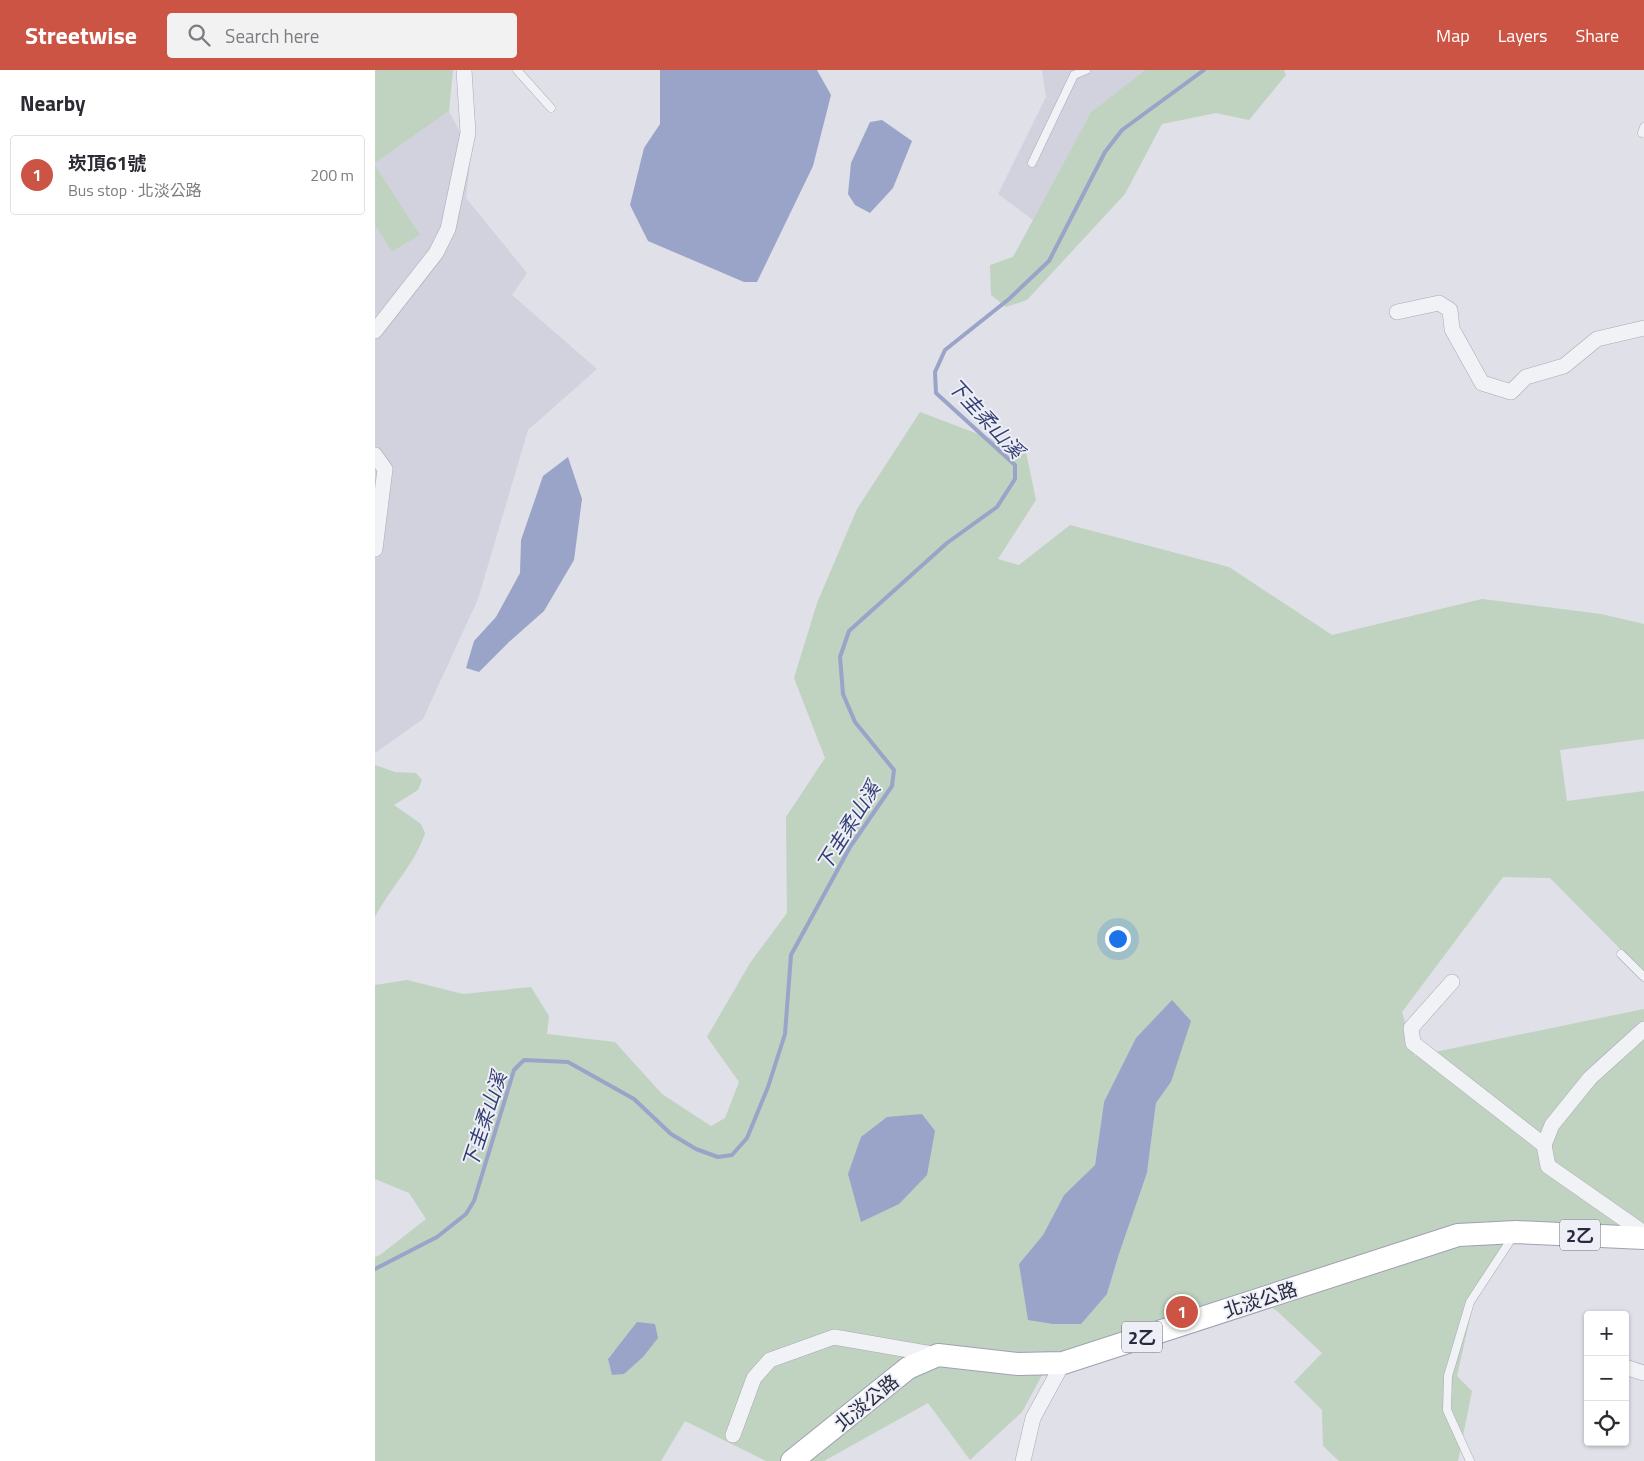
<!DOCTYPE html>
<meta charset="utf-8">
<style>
:root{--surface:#fff;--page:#f2f2f3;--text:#2b2b33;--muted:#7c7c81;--line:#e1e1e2;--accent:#cc5445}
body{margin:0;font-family:"Titillium Web","Noto Sans TC",sans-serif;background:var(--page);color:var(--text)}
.controls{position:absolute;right:15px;bottom:15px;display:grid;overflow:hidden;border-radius:5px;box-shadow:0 1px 4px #0004}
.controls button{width:45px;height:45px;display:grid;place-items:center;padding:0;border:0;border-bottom:1px solid var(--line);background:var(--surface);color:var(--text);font:25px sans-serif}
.you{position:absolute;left:742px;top:868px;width:18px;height:18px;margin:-12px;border:4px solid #fff;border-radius:50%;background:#1a73e8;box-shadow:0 0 0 8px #1a73e833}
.badge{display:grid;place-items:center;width:32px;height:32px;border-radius:50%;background:var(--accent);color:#fff;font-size:16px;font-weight:700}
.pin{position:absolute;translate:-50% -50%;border:2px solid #fff;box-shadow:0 1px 5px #0006}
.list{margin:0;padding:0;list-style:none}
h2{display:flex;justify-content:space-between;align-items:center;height:65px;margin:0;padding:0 20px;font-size:21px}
h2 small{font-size:16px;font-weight:400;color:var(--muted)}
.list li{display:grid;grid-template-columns:32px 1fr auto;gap:15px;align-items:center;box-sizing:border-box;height:80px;margin:0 10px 10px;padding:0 10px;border:1px solid var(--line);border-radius:5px}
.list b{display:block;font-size:19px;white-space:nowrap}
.list p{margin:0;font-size:16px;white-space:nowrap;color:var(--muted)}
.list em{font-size:16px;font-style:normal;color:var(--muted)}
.icon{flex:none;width:28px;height:28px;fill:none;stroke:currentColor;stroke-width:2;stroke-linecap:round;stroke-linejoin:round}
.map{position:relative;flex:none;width:1269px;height:1391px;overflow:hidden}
header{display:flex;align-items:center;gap:30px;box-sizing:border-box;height:70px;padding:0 25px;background:var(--accent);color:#fff}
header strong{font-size:24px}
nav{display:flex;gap:28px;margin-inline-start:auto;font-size:18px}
.search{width:350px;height:45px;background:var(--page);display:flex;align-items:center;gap:12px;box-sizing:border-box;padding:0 18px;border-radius:5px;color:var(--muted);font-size:19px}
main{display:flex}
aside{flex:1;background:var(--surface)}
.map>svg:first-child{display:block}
.built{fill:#d1d2dd}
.green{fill:#c0d2c0;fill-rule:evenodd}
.water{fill:#9aa4c8}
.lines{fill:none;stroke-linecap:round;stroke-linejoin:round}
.stream{stroke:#9aa4c8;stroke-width:4}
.service-casing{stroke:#a8a9b5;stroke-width:9}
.minor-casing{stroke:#a8a9b5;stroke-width:16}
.primary-casing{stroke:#9ea1b3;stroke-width:24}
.service{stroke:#f1f2f6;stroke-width:8}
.minor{stroke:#f1f2f6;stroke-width:15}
.primary{stroke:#fff;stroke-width:22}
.labels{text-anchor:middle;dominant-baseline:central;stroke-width:4;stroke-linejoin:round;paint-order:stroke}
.shield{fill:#eeeff6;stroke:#636576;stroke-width:1}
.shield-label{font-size:18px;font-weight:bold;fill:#282a3f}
.street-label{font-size:19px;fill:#282a3f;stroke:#eeeff6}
.water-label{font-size:20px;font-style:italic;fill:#333f72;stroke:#eeeff6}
</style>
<header>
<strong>Streetwise</strong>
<div class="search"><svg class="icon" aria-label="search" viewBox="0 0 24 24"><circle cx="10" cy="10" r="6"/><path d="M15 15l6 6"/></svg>Search here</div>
<nav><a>Map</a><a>Layers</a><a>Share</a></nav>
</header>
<main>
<aside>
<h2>Nearby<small></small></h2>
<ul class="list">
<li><span class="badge">1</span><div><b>崁頂61號</b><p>Bus stop · 北淡公路</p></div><em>200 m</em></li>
</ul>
</aside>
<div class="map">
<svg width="1269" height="1391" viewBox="0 0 1269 1391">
<rect width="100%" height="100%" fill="#dfe0e8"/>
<g class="built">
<path d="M667,0H770L716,42L658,150L623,124L671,27Z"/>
<path d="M74,41L96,83L91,128L152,203L137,225L222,299L153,360L103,529L48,649L0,683V155L17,182L45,165L0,95V93Z"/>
</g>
<g class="green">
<path d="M0,0H78L74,41L0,93Z"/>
<path d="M770,0H909L911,5L874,50L841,43L787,54L750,124L652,230L631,237L616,225L615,195L638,187L716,42Z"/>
<path d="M0,95L45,165L17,182L0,155Z"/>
<path d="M545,342L651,382L661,430L623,489L644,495L695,455L854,497L957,565L1107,529L1226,544L1269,554V669L1185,680L1192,731L1269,721V903L1175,808L1128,807L1027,942L1040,986L1269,939V1173L1140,1166L1098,1235L1082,1306L1097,1321L1083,1391H964L948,1376L947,1340L919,1312L947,1283L902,1241L875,1226L678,1285L647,1342L595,1390L553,1333L449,1391H391L310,1351L286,1391H0V1187L5,1185L51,1149L34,1123L0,1109V915L32,910L88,924L156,917L174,946L172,964L240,972L287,1024L336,1056L350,1048L364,1012L332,967L375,893L412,843L411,747L450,688L419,608L442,533L482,439ZM796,1012L781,1033L772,1103L744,1184L732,1224L644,1194L668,1165L689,1125L720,1095L729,1032ZM283,1268L233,1288L247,1272Z"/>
<path d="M0,695L20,702L41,703L47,710L43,720L19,735L46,754L50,763C40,794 15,818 0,847Z"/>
</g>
<g class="water">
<path d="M285,0H442L456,25L438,96L382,212H369L273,171L255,135L269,78L285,54Z"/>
<path d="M507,50L537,71L518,118L495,143L480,135L473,124L476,93L495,52Z"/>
<path d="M193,387L207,429L199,490L169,541L134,572L104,602L91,598L99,571L121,547L145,503L146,470L168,406Z"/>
<path d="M797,930L816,951L796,1012L781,1033L772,1103L744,1184L732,1224L706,1254H678L653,1250L644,1194L668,1165L689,1125L720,1095L729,1032L761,968Z"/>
<path d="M547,1044L560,1061L552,1105L524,1134L486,1152L473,1104L486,1067L512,1047Z"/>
<path d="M262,1252L280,1254L283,1268L268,1287L249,1304L237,1305L233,1289Z"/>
</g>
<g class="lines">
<path class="stream" d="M0,1199L62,1167L91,1144L99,1131L139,1000L149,990L193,992L259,1029L296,1064L321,1079L343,1087L357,1085L372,1068L393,1017L410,964L416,885L475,777L517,716L519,700L480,652L468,624L465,587L474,561L572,473L622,437L640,409V395L561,323L560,302L570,280L634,229L674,191L730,82L747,60L829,0"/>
<g class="service-casing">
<g id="service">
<path d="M142,0L176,38"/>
<path d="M1267,63L1269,57"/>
<path d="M657,93L699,5L711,0"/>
<path d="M1246,884L1269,907"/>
<path d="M1095,1391L1072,1340L1073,1306L1095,1232L1139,1165"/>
</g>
</g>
<g class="minor-casing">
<g id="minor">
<path d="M1022,242L1064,233L1075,240L1077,259L1107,313L1136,322L1151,307L1189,296L1222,269L1269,258"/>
<path d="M0,261L61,183L73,159L93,63L89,0"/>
<path d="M0,385L10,399L0,479"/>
<path d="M1077,912L1036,958L1038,973L1169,1075"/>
<path d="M1269,959L1215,1008L1177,1055L1169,1075L1173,1096L1269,1163"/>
<path d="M1250,1297L1269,1303"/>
<path d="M358,1365L379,1308L395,1290L459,1267L563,1285"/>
<path d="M648,1391L658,1348L688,1293"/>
</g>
</g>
<g class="primary-casing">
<path id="primary" d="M417,1391L533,1298L563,1285L643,1294L688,1293L1083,1165L1141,1162L1269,1168"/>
</g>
<use href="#service" class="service"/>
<use href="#minor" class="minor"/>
<use href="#primary" class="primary"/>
</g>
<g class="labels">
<g class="shield">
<rect x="1185" y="1149.5" width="40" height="31" rx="4"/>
<rect x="747" y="1251.5" width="40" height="31" rx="4"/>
</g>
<g class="shield-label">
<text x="1205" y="1165">2乙</text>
<text x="767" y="1267">2乙</text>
</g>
<g class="street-label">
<text transform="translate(885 1229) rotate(-18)">北淡公路</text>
<text transform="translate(491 1332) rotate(-39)">北淡公路</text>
</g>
<g class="water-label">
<text transform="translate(611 348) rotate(47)">下圭柔山溪</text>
<text transform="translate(473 756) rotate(-58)">下圭柔山溪</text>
<text transform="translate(109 1050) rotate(-72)">下圭柔山溪</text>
</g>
</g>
</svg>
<div class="controls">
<button>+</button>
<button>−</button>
<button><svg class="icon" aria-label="locate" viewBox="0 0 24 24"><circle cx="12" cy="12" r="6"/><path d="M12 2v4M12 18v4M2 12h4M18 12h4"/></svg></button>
</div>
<div class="you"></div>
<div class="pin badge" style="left:807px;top:1242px">1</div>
</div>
</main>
